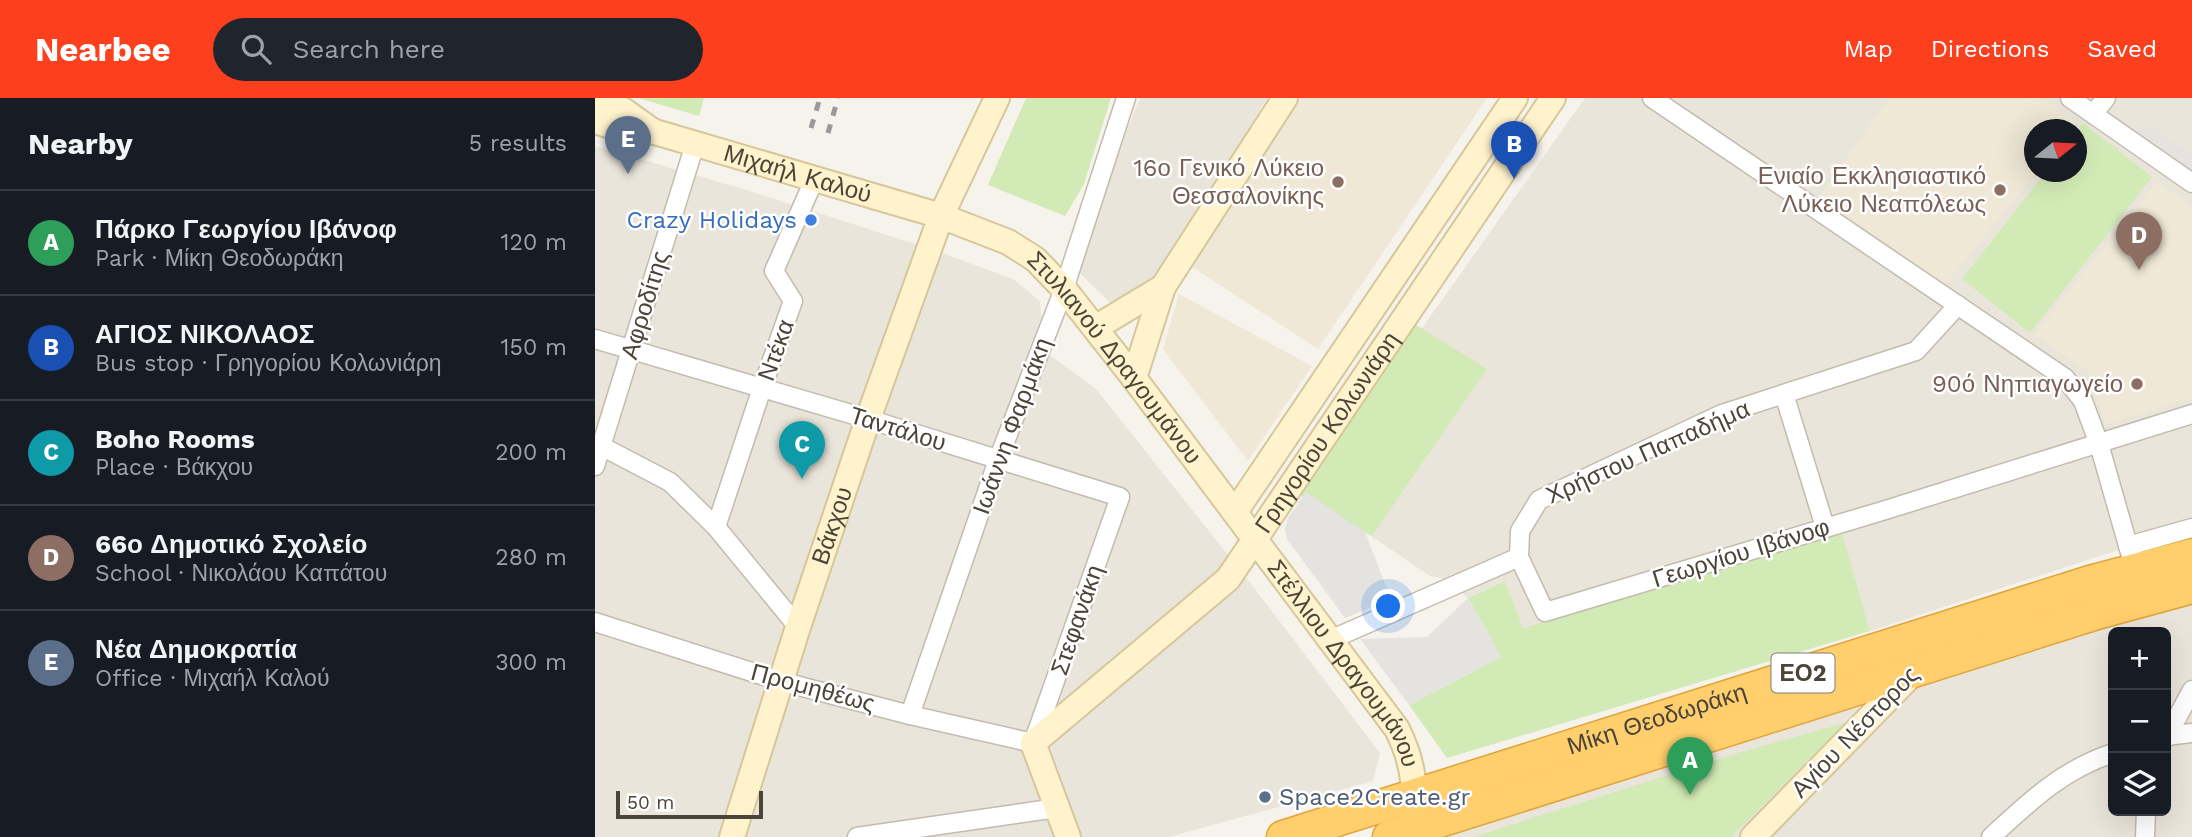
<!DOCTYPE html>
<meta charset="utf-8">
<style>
:root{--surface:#171b24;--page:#20242c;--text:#f1f3f6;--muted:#9ea1a6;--line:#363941;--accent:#fc3f1d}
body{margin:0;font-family:"Work Sans",sans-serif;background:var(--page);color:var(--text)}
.controls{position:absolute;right:21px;bottom:21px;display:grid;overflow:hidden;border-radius:10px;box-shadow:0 7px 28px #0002}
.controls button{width:63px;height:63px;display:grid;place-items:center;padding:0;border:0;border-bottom:2px solid var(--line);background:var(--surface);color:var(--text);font:35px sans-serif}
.compass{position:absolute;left:1429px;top:21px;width:63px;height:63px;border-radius:50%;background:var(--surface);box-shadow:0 7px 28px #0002;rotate:72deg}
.scale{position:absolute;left:21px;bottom:18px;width:147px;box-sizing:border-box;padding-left:7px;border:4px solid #4b4439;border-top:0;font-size:19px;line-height:24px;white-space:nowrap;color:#4b4439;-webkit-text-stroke:5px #fff;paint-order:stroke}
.you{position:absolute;left:794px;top:509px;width:24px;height:24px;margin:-18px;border:5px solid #fff;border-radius:50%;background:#1a73e8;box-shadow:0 0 0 10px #1a73e833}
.badge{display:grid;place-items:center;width:46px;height:46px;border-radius:50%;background:var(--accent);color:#fff;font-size:23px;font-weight:700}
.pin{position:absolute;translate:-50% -58px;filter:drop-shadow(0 2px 4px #0008)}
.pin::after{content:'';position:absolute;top:37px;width:24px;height:21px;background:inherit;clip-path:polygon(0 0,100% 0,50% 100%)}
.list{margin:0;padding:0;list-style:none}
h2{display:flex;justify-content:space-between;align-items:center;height:91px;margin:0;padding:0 28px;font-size:30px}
h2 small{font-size:23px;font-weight:400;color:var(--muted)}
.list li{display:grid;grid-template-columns:46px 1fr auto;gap:21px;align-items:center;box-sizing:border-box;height:105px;padding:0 28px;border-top:2px solid var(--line)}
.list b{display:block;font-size:26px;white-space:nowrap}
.list p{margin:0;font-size:23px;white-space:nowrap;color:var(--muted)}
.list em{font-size:23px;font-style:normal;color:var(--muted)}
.icon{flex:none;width:38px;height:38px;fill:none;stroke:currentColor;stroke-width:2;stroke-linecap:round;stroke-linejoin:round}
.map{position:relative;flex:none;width:1597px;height:739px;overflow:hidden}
header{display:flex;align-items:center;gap:42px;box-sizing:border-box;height:98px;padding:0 35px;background:var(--accent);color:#fff}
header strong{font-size:33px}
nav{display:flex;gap:38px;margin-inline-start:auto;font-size:24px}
.search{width:490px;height:63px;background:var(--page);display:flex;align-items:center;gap:18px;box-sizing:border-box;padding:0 24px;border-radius:38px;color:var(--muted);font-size:26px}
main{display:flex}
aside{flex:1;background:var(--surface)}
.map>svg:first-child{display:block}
.residential{fill:#eae5da;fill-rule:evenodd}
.education{fill:#efe8d6}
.green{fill:#d2eab5}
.parking{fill:#e5e3e0}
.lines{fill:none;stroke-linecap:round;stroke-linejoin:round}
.street-casing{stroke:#c2bbae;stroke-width:21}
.secondary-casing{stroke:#d6c79b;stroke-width:28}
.highway-casing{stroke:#e0a43c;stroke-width:35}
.street{stroke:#fff;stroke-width:18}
.secondary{stroke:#fff3cd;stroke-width:24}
.highway{stroke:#ffcf6e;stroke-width:32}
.rail{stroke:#9a9a9a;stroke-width:5;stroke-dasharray:9 9;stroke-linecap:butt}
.education-dot{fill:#8d6e63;stroke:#fff;stroke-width:2.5}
.shop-dot{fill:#3f7fe0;stroke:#fff;stroke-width:2.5}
.service-dot{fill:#5c6f8a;stroke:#fff;stroke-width:2.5}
.labels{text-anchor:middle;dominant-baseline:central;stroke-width:5;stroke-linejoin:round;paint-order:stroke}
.shield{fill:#fff;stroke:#817c74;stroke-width:2}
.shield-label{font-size:23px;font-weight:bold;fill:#4b4439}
.education-label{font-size:24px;fill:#785e54;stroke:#fff;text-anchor:end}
.street-label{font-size:24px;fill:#4b4439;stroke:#fff}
.shop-label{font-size:24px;fill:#366cbe;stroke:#fff;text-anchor:end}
.service-label{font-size:24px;fill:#4e5e75;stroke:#fff;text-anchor:start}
</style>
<header>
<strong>Nearbee</strong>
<div class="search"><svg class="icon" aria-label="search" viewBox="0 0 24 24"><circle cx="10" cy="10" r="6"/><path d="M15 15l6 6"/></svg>Search here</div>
<nav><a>Map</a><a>Directions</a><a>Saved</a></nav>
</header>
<main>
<aside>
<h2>Nearby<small>5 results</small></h2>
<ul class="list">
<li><span class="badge" style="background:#2e9e5b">A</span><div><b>Πάρκο Γεωργίου Ιβάνοφ</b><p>Park · Μίκη Θεοδωράκη</p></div><em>120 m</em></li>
<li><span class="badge" style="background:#1a4fb4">B</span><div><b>ΑΓΙΟΣ ΝΙΚΟΛΑΟΣ</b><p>Bus stop · Γρηγορίου Κολωνιάρη</p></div><em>150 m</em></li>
<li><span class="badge" style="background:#0f9aa8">C</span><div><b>Boho Rooms</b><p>Place · Βάκχου</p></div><em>200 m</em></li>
<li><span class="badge" style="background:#8d6e63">D</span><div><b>66ο Δημοτικό Σχολείο</b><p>School · Νικολάου Καπάτου</p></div><em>280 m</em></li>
<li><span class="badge" style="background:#5c6f8a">E</span><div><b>Νέα Δημοκρατία</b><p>Office · Μιχαήλ Καλού</p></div><em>300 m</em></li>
</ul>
</aside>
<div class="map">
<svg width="1597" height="739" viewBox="0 0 1597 739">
<rect width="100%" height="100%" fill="#f6f3ec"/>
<g class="residential">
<path d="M545,0H672L570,174L524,213L477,167Z"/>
<path d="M990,0H1597V428L1275,533L1245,432L927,530L910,483L873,500L854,482L835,478L711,394ZM1440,32H1482V74H1440Z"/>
<path d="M0,48L145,90L339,152L418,181L445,203L448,243L453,256L501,291L660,491L785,655L778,683L574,739H0Z"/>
<path d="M1597,505V739H842L1363,572ZM1518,534H1571V713H1518Z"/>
</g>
<g class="education">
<path d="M705,0H892L723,251L596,168Z"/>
<path d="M1294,0H1451L1482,25L1477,31L1440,32V74H1442L1350,187L1225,98Z"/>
<path d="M1562,83L1597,109V300L1511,327L1494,274L1439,236Z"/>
<path d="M584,196L717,268L653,363L568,251Z"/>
</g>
<g class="green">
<path d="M43,0H109L104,18Z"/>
<path d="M431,0H516L489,86L470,118L393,87Z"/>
<path d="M1488,25L1557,79L1435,235L1367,181L1451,74H1482V34Z"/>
<path d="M810,220L892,271L777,438L695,391Z"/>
<path d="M1246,432L1275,533L852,660L814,607L906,559L873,500L910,483L928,530Z"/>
<path d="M1250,625L1136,739H878L1146,654Z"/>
</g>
<g class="parking">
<path d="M1555,28L1597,58V75L1537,31Z"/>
<path d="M711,394L770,434L796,501L750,520L692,441L690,431L693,420Z"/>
<path d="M873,500L906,559L814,607L765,541L832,539Z"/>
</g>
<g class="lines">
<g class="street-casing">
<g id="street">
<path d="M1057,0L1470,280L1488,303L1504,346L1540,472"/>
<path d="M1475,0L1597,85"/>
<path d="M1498,16L1511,0"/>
<path d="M1363,207L1321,253L1127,316L944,402L925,433L924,459L950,514L1284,414L1597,316"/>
<path d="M0,241L273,321L525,399L438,645L315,617L185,583L0,524"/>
<path d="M1189,296L1230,429"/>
<path d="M6,348L75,384L121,429L203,529"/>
<path d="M0,368L100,46"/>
<path d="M121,429L167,290L198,203L179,173L219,82"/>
<path d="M1533,448L1597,430"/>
<path d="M735,542L924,459"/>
<path d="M315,617L403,362L469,191L531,0"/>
<path d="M1571,638L1597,635"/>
<path d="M1571,640L1597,592"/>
<path d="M262,739L462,710"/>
<path d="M1396,739C1435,703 1467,672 1518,655"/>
<path d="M1550,739L1551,713"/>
</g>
</g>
<g class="secondary-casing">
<g id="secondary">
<path d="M0,3L28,12L56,32"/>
<path id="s1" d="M0,23L22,30L60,34L346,118L413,144L440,161L469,191L539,280L802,631C820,667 824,701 812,739"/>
<path d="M500,230L568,189"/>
<path d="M539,280L568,189L690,0"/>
<path d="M640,414L920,0"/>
<path id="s2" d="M137,739L203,529L273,321L346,118L402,0"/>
<path id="s3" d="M473,739L438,645L633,481L958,0"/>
<path d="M1158,739L1319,574"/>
</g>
</g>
<g class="highway-casing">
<g id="highway">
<path id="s4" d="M688,739L1495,484L1597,457"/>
<path d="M794,739L1505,514L1597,489"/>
</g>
</g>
<use href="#street" class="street"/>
<use href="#secondary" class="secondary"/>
<use href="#highway" class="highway"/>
<g class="rail">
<path d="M216,30L225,0"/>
<path d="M233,35L243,0"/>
</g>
</g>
<g class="education-dot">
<circle cx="743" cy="84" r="7"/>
<circle cx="1405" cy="92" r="7"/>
<circle cx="1542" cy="286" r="7"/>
</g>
<circle class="shop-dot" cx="216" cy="122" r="7"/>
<circle class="service-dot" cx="670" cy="699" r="7"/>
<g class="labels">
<rect class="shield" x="1176.5" y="555.5" width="63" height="39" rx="5"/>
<g class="shield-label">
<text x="1208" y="575">ΕΟ2</text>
</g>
<g class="education-label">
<text x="729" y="70">16ο Γενικό Λύκειο<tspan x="729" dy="28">Θεσσαλονίκης</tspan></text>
<text x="1391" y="78">Ενιαίο Εκκλησιαστικό<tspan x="1391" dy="28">Λύκειο Νεαπόλεως</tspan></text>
<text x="1528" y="286">90ό Νηπιαγωγείο</text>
</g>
<g class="street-label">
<text stroke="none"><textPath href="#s1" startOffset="210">Μιχαήλ Καλού</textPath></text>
<text transform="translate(50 207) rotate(-73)">Αφροδίτης</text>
<text transform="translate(181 252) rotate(-70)">Ντέκα</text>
<text stroke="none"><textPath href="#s1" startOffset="590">Στυλιανού Δραγουμάνου</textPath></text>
<text transform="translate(417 328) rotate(-70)">Ιωάννη Φαρμάκη</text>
<text transform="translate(303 331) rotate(17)">Ταντάλου</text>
<text stroke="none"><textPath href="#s3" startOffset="532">Γρηγορίου Κολωνιάρη</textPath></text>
<text transform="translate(1053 354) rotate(-24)">Χρήστου Παπαδήμα</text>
<text stroke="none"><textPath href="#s2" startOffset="327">Βάκχου</textPath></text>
<text transform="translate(1146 455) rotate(-17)">Γεωργίου Ιβάνοφ</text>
<text transform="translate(482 522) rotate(-71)">Στεφανάκη</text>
<text stroke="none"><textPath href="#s1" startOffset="973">Στέλλιου Δραγουμάνου</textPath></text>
<text transform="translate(218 590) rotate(15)">Προμηθέως</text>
<text stroke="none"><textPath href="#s4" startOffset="392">Μίκη Θεοδωράκη</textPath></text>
<text transform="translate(1260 634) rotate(-46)">Αγίου Νέστορος</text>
</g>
<g class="shop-label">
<text x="202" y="122">Crazy Holidays</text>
</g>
<g class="service-label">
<text x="684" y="699">Space2Create.gr</text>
</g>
</g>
</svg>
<div class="controls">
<button>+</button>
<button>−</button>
<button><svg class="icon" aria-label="layers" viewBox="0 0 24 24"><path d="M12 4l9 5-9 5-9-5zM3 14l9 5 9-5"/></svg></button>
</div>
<svg class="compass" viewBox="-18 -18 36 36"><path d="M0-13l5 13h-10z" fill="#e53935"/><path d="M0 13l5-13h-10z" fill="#9ea1a6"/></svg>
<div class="scale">50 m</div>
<div class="you"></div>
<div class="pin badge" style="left:1095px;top:697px;background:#2e9e5b">A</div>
<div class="pin badge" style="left:919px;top:81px;background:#1a4fb4">B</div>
<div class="pin badge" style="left:207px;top:381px;background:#0f9aa8">C</div>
<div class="pin badge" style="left:1544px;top:172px;background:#8d6e63">D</div>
<div class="pin badge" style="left:33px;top:76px;background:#5c6f8a">E</div>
</div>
</main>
